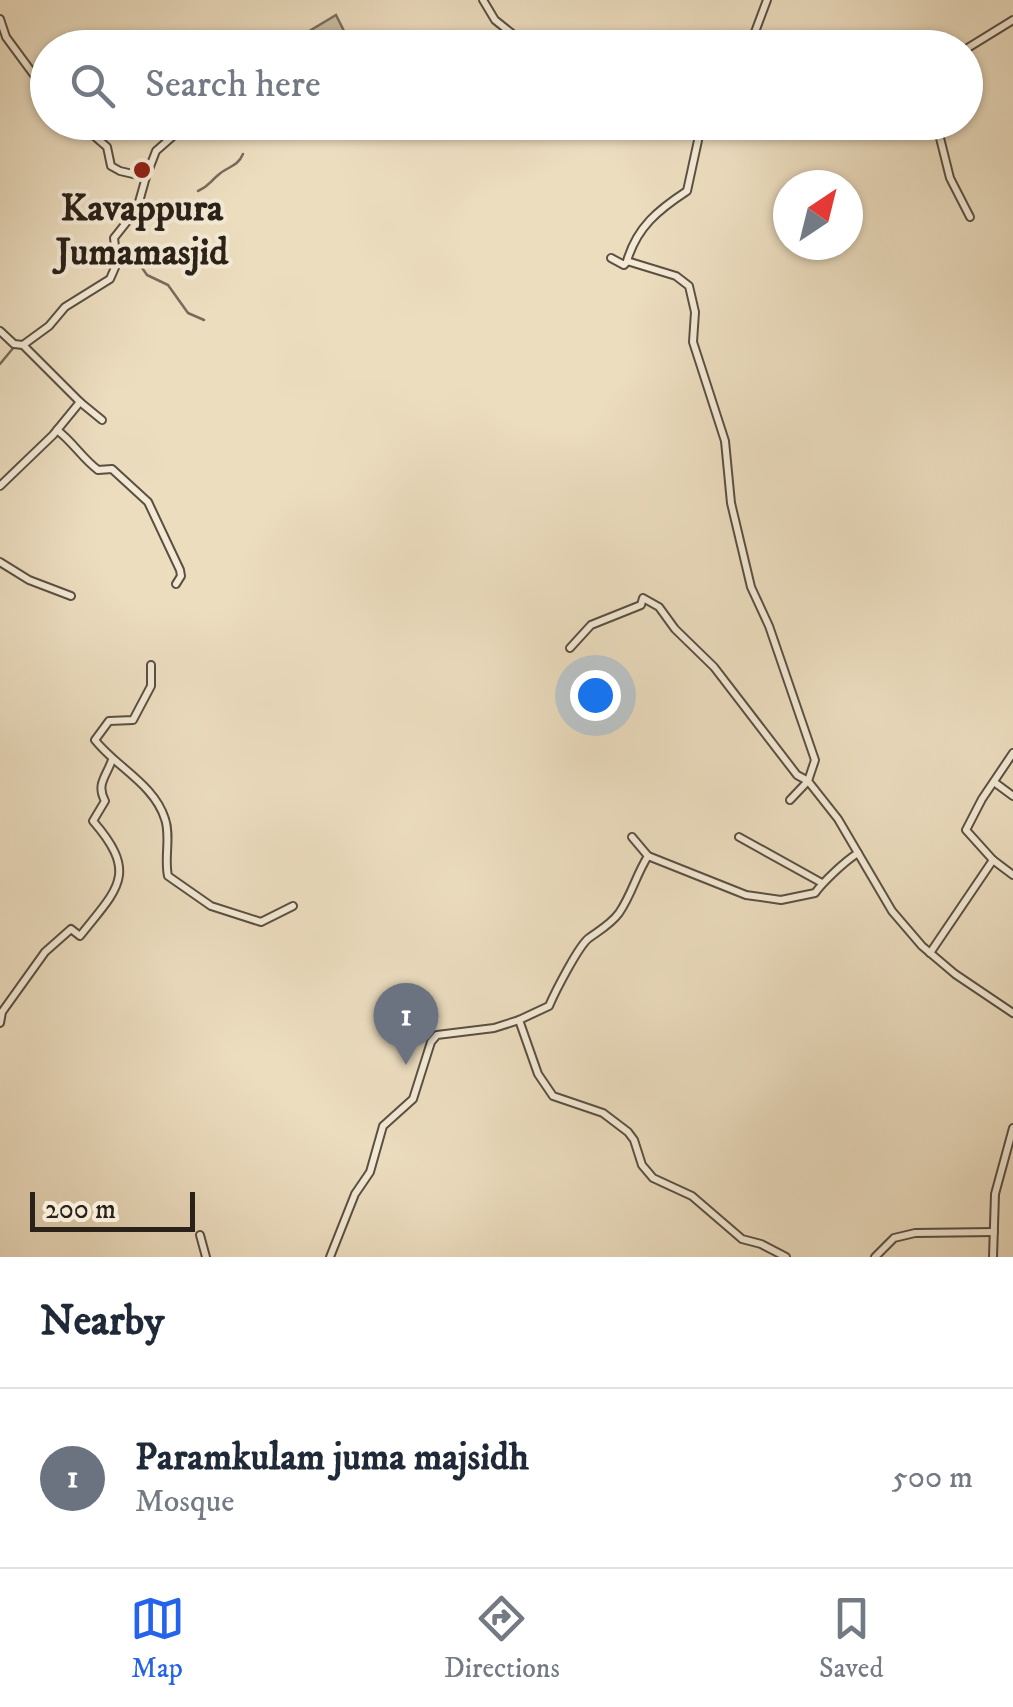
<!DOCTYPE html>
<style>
:root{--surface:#fff;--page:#f6f6f7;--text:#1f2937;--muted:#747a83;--line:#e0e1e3;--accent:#2563eb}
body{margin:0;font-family:"IM FELL DW Pica",serif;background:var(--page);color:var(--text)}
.compass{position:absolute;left:773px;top:170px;width:90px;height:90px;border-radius:50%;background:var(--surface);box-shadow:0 2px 8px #0004;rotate:35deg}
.scale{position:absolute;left:30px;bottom:25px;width:165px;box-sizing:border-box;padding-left:10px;border:5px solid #2a2118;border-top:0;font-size:28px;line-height:35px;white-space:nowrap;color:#2a2118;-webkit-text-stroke:8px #f3e9d5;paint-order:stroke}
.you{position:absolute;left:595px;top:695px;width:35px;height:35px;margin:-25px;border:8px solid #fff;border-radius:50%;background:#1a73e8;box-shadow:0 0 0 15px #1a73e833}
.badge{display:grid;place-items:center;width:65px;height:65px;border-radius:50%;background:var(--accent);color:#fff;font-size:32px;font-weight:700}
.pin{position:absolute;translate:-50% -82px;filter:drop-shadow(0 2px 5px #0008)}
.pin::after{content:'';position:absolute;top:52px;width:35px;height:30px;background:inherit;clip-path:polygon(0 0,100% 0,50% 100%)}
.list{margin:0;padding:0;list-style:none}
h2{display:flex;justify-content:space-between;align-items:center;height:130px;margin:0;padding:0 40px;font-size:42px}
h2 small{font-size:32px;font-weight:400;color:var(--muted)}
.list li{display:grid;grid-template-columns:65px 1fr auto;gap:30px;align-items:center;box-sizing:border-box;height:180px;padding:0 40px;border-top:2px solid var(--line)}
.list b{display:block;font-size:38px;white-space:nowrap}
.list p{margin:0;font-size:32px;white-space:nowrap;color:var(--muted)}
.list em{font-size:32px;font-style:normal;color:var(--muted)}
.icon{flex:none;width:55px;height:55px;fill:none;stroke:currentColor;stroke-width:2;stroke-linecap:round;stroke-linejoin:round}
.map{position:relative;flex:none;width:1013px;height:1257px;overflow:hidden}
.search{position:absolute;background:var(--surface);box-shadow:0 2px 8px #0004;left:30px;right:30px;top:30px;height:110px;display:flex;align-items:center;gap:25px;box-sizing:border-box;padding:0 35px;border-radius:55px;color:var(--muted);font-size:38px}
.sheet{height:310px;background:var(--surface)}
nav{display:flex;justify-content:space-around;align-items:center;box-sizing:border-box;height:140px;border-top:2px solid var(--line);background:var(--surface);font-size:28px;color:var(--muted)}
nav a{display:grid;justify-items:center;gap:5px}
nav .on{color:var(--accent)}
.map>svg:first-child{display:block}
.green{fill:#cbbda3;stroke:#7a6f5e;stroke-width:2.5}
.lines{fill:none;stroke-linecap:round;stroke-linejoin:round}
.stream{stroke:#776b5a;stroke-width:2.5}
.street-casing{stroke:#5a5042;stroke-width:10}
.street{stroke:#f3e9d5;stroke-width:6}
.poi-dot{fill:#8f2418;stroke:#f3e9d5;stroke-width:4}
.labels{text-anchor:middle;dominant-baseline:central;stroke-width:8;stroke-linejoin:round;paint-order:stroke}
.poi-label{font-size:38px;font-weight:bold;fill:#2a2118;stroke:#f3e9d5}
</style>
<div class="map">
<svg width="1013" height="1257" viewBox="0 0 1013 1257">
<rect width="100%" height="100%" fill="#ecddbf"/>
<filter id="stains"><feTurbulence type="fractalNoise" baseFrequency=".002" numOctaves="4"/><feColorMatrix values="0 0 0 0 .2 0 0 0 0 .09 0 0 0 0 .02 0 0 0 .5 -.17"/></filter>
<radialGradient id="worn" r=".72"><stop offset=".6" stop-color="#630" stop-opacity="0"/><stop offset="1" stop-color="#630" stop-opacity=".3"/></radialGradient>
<path class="green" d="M336,15L346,35L325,47H318L311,30Z"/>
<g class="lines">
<g class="stream">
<path d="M198,191C209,186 209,183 217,176C227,166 237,168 243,154"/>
<path d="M121,253L138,262L147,275L168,285L188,313L204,320"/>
<path d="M0,364L14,347"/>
</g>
<g class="street-casing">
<g id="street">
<path d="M483,0L495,20L530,48"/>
<path d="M0,19L6,37L48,94"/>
<path d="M242,48L245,45"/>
<path d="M749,48L767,0"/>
<path d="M966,49L1013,20"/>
<path d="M702,122L687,191C658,210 637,227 627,261L676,276L689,286L695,312L693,342L725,441L731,503L751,587L769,626L815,760L808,781L838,819L892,911L922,946L955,974L1013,1013"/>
<path d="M936,122L950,178L970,217"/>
<path d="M146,177L156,151L189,122"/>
<path d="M611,258L624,265L627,262"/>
<path d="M0,331L14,344L23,345"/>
<path d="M80,402L102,420"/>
<path d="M57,430C73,442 82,458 98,470L112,469L148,502L180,570L181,576L176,584"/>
<path d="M0,486L53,435L80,402L23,345L49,326L65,307L110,279L117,263L114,238L137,209L146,177L120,171L111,166L107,147L78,122"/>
<path d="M0,562L29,580L71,596"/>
<path d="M570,648L591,625L641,605L643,598L659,607L675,629L714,667L797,775L808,781L790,800"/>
<path d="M151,665V686L133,720L109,721L95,740C116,767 154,784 165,819C171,836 164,858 168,876L211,906L261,922L293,906"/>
<path d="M994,782L1013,796"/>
<path d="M632,837L648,856L746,895L781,900L815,893C823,882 845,861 858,853"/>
<path d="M739,837L822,883"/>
<path d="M648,856C636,875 632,894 619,913C611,924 600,930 589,938C579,945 555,992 549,1006L519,1020L538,1074L553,1096L603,1113L628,1132L634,1140L642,1165L653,1178L692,1196L742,1239L761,1244L786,1257"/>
<path d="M993,860L1013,875"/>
<path d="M930,953L993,860L966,830L982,799L1013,753"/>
<path d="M0,1023L2,1012L45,952L71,929L80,936C118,888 139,874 93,821L105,801C96,784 106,777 112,760"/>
<path d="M200,1235L206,1257"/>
<path d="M330,1257L355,1194L370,1172L383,1126L413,1099L431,1042L437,1035L494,1028L519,1020"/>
<path d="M875,1257L894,1238L915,1233L994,1232"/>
<path d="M993,1257L995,1194L1013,1128"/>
</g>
</g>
<use href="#street" class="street"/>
</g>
<circle class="poi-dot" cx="142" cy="170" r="10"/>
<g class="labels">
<g class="poi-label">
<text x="142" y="209">Kavappura<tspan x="142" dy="44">Jumamasjid</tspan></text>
</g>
</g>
<rect width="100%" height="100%" filter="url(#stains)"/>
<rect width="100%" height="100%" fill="url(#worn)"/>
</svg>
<svg class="compass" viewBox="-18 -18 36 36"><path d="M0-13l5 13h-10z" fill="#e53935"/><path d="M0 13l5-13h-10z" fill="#747a83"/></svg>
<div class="scale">200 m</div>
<div class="you"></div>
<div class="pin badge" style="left:406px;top:1065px;background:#6b7280">1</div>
<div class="search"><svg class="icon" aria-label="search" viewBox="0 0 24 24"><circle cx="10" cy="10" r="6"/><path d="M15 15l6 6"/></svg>Search here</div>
</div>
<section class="sheet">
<h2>Nearby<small></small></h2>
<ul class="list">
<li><span class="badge" style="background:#6b7280">1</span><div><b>Paramkulam juma majsidh</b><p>Mosque</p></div><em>500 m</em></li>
</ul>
</section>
<nav>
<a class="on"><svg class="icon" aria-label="map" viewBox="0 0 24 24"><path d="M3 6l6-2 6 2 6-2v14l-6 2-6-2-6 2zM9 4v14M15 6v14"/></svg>Map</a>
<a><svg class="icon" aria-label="directions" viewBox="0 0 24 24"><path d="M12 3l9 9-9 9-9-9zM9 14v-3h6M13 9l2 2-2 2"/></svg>Directions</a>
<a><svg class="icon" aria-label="saved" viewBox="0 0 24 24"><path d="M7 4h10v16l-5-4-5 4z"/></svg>Saved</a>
</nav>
